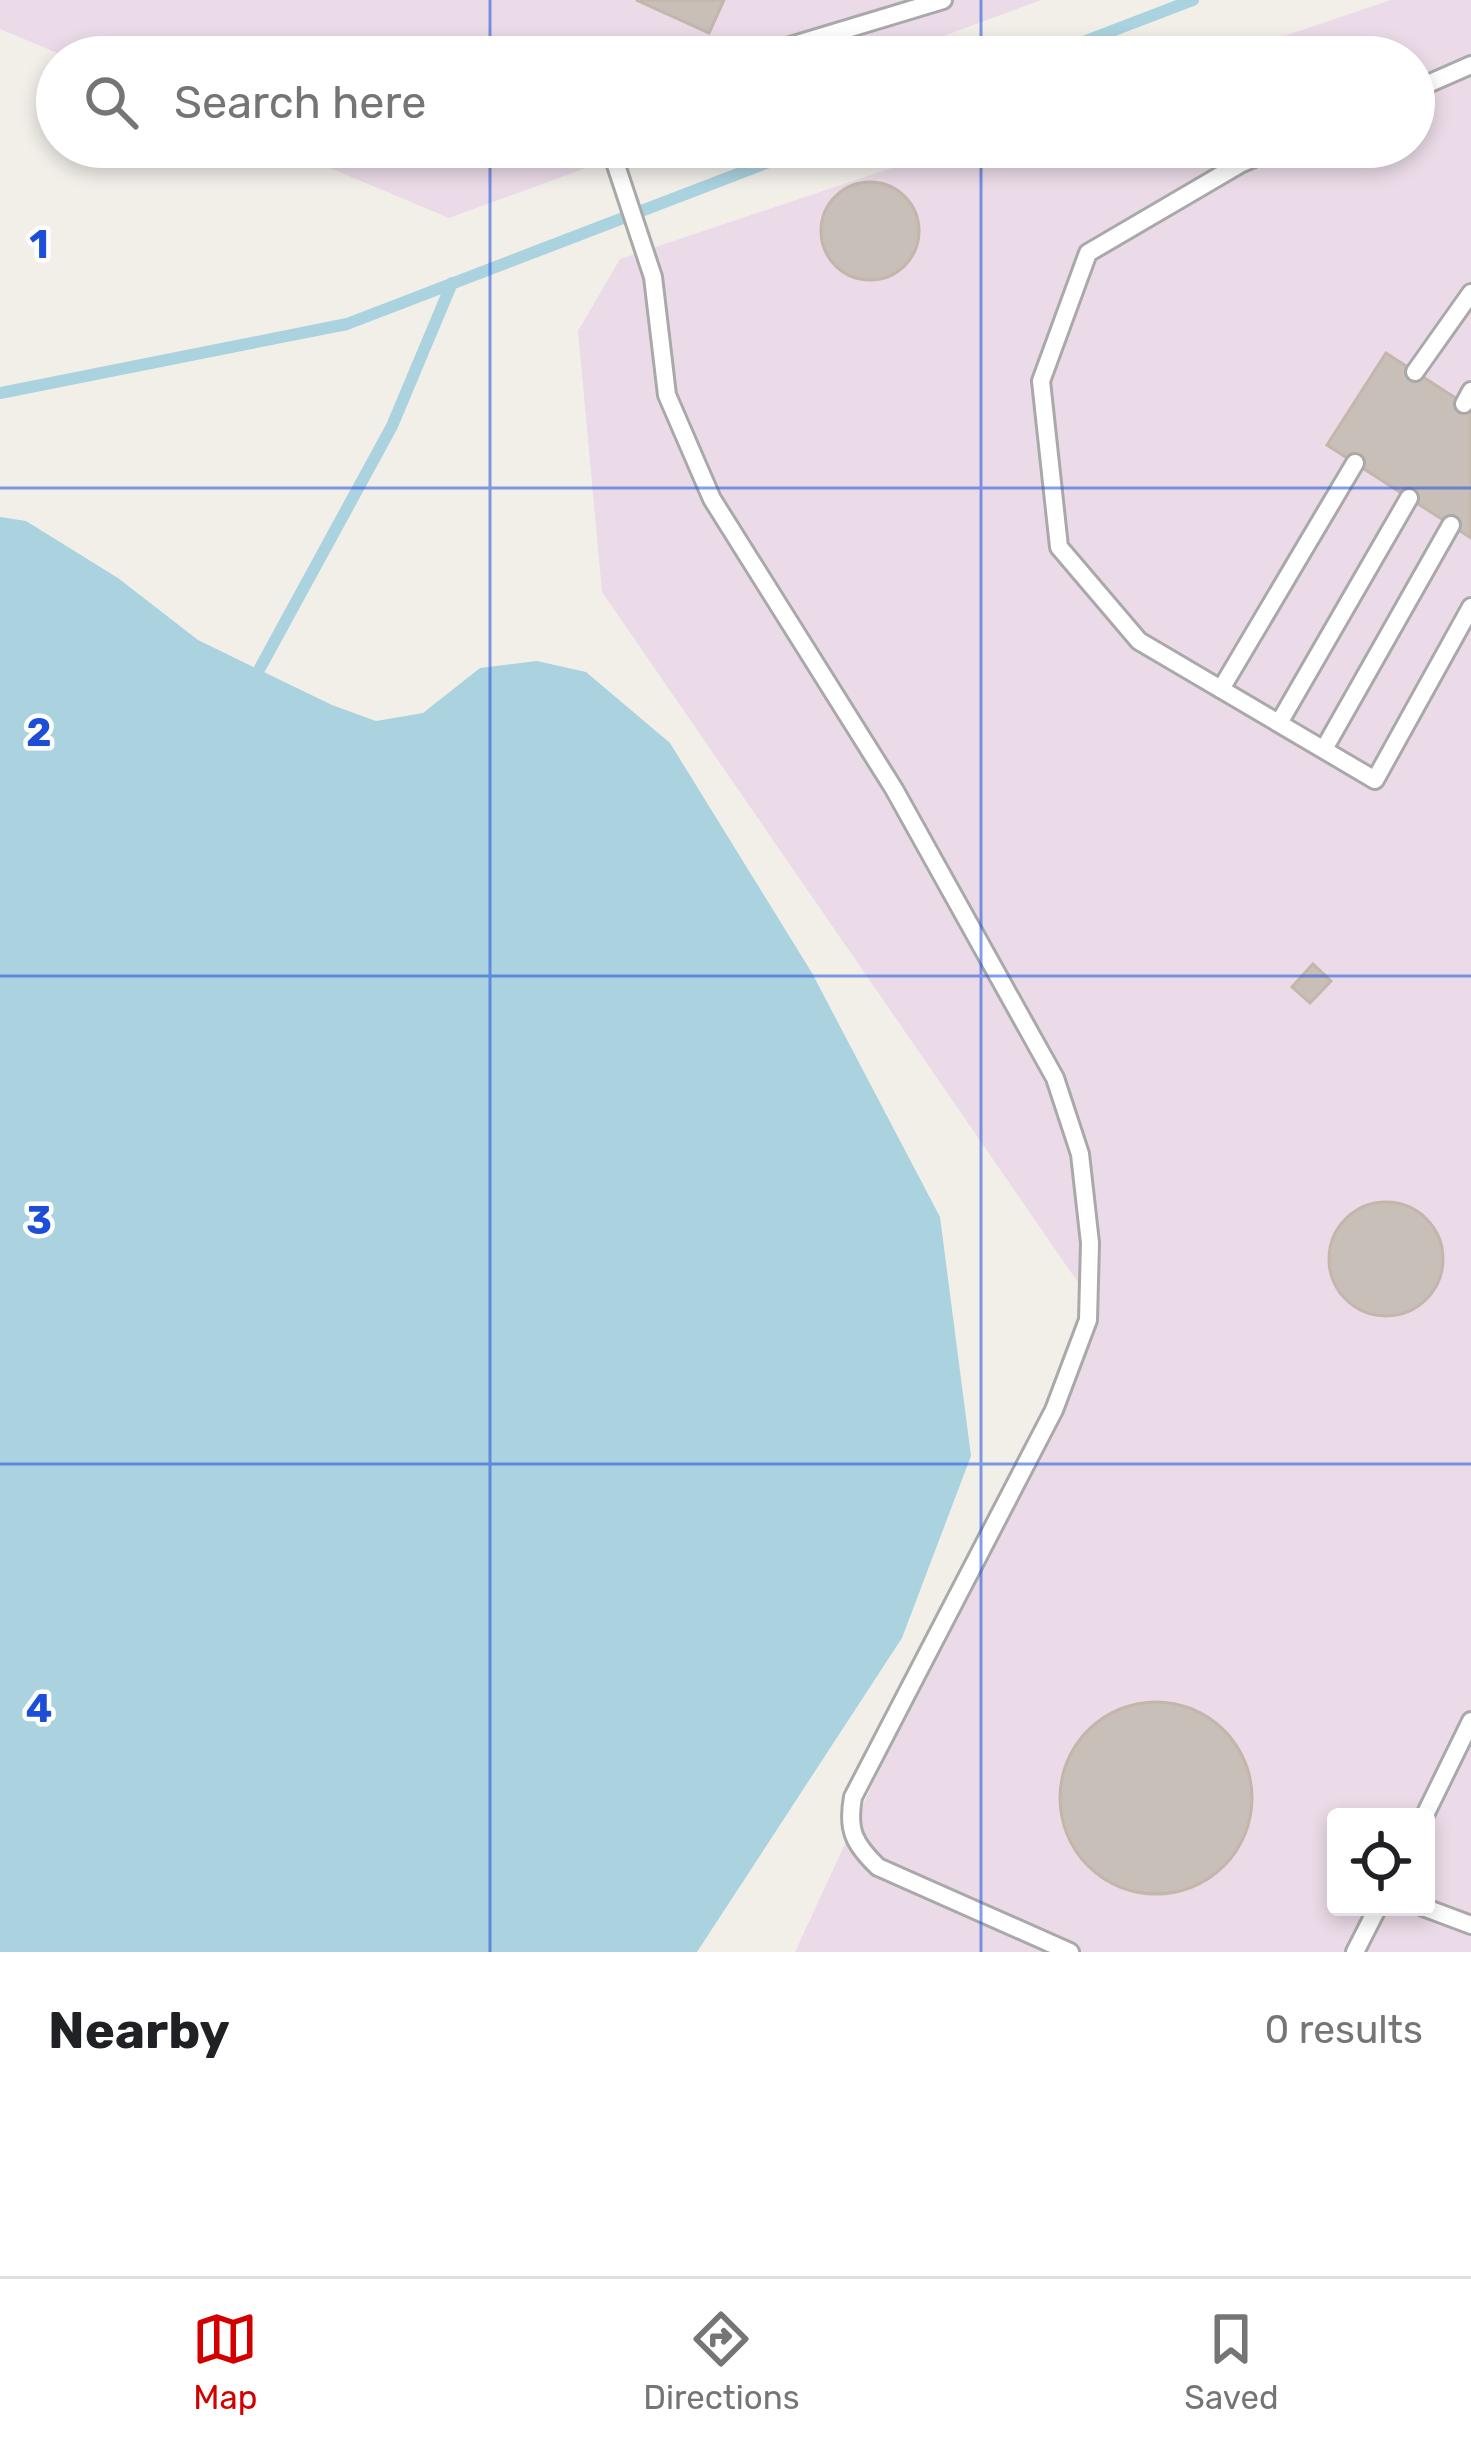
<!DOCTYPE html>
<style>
:root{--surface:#fff;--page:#f2f2f2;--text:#202124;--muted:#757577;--line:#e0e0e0;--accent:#d40000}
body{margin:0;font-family:Rubik,sans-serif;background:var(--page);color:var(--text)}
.controls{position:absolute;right:36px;bottom:36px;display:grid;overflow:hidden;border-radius:12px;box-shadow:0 6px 18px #0003}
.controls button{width:108px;height:108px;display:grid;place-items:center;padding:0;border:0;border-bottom:3px solid var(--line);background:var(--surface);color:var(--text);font:60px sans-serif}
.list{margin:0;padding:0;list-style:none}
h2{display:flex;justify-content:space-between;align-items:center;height:156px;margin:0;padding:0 48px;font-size:51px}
h2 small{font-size:39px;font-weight:400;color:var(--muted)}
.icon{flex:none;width:66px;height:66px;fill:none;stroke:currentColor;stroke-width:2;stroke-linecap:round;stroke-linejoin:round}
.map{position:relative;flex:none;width:1471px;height:1952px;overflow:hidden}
.search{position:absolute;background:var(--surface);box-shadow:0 6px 18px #0003;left:36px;right:36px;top:36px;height:132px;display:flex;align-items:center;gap:30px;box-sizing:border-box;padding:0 42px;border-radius:66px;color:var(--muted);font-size:45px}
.sheet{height:324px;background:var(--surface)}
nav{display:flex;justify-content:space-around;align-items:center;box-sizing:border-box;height:168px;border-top:3px solid var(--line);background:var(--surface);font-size:33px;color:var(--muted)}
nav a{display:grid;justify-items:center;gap:6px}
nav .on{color:var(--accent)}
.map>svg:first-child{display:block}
.industrial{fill:#ebdbe8;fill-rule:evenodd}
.water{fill:#aad3df}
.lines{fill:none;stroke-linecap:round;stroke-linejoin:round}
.stream{stroke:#aad3df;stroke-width:12}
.building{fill:#c7bfb8;stroke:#c4b6ab;stroke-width:3}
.lane-casing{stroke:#a9a9a9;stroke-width:22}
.lane{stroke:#fff;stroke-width:16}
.grid{fill:none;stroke:#1d4ed8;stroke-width:3;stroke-opacity:0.55}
.grid-label{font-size:39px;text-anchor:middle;font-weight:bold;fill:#1d4ed8;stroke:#fff;stroke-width:9;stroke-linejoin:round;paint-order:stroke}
</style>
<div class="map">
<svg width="1471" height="1952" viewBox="0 0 1471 1952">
<rect width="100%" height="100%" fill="#f2efe9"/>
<g class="industrial">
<path d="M0,0H1041L887,57H67L0,29Z"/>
<path d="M1391,0H1471V1952H795L1023,1459L1090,1300L602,592L578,331L620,259L954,147H1414V57H1222ZM1336,1817H1426V1907H1336Z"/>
<path d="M280,147H643L449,218Z"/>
</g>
<path class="water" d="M0,517L26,521L118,578L198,640L332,705L376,721L423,713L480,668L537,661L586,672L670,743L812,973L940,1217L971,1456L902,1638L697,1952H0Z"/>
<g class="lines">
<g class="stream">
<path d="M1044,57L1193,0"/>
<path d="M0,393L347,324L808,147"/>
<path d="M260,668L392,426L452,283"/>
</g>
</g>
<g class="building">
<path d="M636,0H724L709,33Z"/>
<path d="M436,147H489L481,166Z"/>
<circle cx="870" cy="231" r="49"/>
<path d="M1386,353L1471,408V538L1327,445Z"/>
<path d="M1313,964L1331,981L1310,1003L1292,987Z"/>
<circle cx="1386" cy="1259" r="57"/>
<circle cx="1156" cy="1798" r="96"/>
</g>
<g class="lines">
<g class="lane-casing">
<g id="lane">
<path d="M754,57L943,0"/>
<path d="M1414,90L1471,65"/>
<path d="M610,147L653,277L667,395L712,499L894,789L1055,1078L1080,1154L1090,1243L1088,1320L1054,1410L853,1797C847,1830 854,1844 878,1867L1070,1952"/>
<path d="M1280,147L1240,164L1088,253L1041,381L1059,547L1139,641L1375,780L1471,607"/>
<path d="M1415,372L1471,293"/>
<path d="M1464,404L1471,391"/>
<path d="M1221,689L1355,463"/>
<path d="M1279,723L1409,498"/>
<path d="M1324,749L1451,525"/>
<path d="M1424,1817L1471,1721"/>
<path d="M1423,1907L1471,1925"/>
<path d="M1355,1952L1378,1907"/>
</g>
</g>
<use href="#lane" class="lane"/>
</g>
<path class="grid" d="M490,0V57M981,0V57M490,147V1952M981,147V1952M0,488H1471M0,976H1471M0,1464H1471"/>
<g class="grid-label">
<text x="39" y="258">1</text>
<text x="39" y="746">2</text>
<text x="39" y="1234">3</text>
<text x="39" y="1722">4</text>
</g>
</svg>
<div class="controls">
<button><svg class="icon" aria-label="locate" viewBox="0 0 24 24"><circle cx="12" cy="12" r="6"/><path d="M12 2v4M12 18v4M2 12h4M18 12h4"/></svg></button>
</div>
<div class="search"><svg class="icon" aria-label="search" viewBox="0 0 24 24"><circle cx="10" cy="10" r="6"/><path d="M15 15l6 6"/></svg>Search here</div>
</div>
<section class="sheet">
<h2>Nearby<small>0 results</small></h2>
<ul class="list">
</ul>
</section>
<nav>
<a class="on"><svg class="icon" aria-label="map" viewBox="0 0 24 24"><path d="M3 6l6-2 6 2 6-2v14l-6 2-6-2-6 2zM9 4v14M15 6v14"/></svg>Map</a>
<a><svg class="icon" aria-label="directions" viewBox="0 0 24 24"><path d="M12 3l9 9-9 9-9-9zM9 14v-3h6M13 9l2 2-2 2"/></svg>Directions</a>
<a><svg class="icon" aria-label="saved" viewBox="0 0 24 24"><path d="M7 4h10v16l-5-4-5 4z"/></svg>Saved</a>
</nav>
